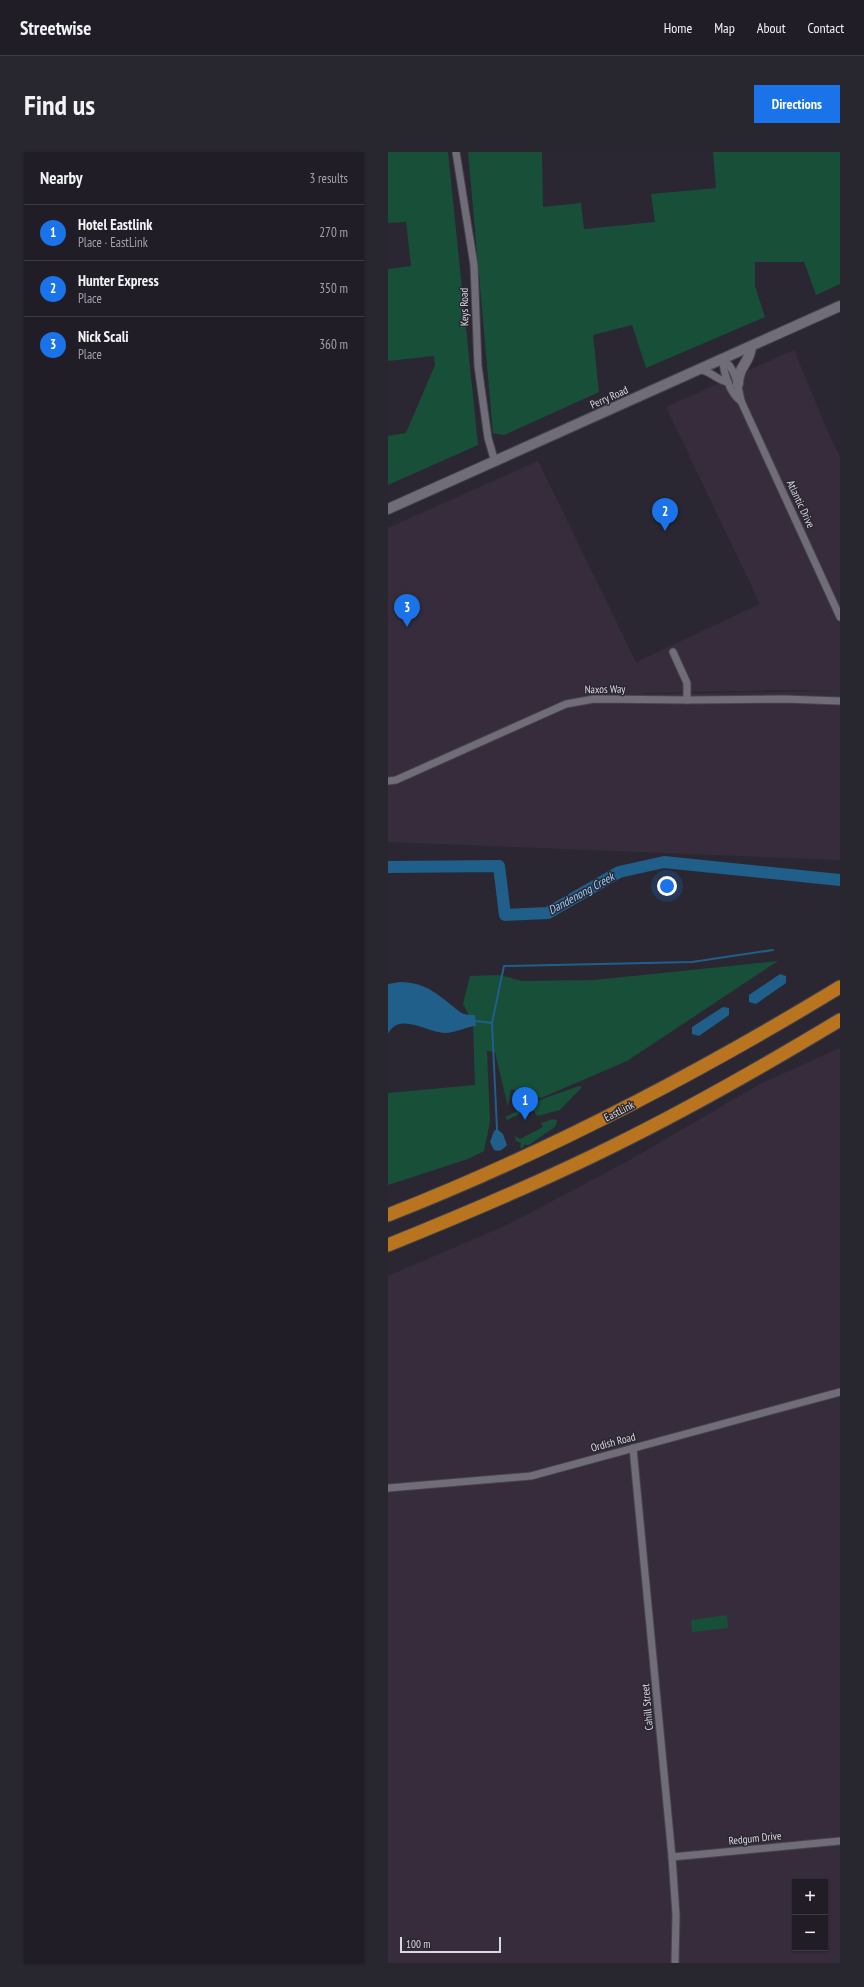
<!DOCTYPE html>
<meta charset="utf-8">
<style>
:root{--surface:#201d26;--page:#28262e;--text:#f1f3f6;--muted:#a2a2a7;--line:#3d3b43;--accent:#1a73e8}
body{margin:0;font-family:"PT Sans Narrow",sans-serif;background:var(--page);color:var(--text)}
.controls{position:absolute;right:12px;bottom:12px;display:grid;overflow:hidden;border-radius:0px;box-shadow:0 1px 3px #0004}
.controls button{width:36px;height:36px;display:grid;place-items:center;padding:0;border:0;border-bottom:1px solid var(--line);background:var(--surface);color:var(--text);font:20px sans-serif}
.scale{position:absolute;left:12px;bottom:10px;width:101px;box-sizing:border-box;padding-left:4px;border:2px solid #d9d8de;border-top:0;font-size:11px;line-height:14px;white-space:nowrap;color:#d9d8de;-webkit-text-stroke:3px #2a2732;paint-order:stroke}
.you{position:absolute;left:279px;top:734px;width:14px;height:14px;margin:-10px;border:3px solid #fff;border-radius:50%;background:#1a73e8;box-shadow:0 0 0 6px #1a73e833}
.badge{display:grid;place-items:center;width:26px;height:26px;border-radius:50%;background:var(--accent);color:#fff;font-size:13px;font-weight:700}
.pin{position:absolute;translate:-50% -33px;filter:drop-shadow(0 1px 2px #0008)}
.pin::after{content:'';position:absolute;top:21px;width:14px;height:12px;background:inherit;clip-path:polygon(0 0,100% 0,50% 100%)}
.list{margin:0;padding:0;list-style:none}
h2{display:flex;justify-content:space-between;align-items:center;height:52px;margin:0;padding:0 16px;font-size:17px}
h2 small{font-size:13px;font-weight:400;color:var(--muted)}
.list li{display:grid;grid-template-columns:26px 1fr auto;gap:12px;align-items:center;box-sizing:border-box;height:56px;padding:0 16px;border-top:1px solid var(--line)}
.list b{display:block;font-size:15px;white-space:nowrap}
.list p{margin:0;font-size:13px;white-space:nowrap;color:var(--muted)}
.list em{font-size:13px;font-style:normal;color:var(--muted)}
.map{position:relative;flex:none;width:452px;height:1811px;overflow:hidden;border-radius:0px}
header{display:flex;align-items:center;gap:24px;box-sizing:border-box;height:56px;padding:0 20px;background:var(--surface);border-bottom:1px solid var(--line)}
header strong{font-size:19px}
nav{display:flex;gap:22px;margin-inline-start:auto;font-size:14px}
.intro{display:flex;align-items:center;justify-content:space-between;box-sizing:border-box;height:96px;padding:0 24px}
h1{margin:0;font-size:28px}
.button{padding:10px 18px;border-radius:0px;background:var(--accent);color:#fff;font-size:14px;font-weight:700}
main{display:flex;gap:24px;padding:0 24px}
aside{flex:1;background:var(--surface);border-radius:0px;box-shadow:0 1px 3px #0004}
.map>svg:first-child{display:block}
.industrial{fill:#372c3b;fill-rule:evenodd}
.green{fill:#174f39}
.water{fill:#1f5f89}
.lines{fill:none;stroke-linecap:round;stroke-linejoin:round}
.stream{stroke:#1f5f89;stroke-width:2}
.river{stroke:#1f5f89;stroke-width:12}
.street-casing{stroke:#46444d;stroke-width:9}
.secondary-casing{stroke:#46444d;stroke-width:12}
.highway-casing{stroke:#46444d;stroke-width:15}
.street{stroke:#706c78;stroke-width:7}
.secondary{stroke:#706c78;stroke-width:10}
.highway{stroke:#b8741e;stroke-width:13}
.labels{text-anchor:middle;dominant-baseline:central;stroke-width:3;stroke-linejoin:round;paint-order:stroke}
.street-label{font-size:11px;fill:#d9d8de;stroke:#2a2732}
.water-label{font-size:12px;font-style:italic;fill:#95d0fd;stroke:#2a2732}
</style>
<header>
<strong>Streetwise</strong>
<nav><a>Home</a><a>Map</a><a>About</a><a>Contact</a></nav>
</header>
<div class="intro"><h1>Find us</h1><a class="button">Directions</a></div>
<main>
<aside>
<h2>Nearby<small>3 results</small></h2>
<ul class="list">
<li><span class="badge">1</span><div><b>Hotel Eastlink</b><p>Place · EastLink</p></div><em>270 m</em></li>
<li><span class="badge">2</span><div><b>Hunter Express</b><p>Place</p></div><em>350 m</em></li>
<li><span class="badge">3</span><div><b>Nick Scali</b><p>Place</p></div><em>360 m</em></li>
</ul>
</aside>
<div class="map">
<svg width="452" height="1811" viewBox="0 0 452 1811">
<rect width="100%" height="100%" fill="#2a2732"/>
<g class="industrial">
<path d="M406,198L440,280L452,305V708L0,690V376L150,309L248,510L372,452L278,255ZM396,538L447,539L255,542L256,541Z"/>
<path d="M452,896V1811H0V1124L119,1073L240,1009L372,932ZM407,1730H437V1796H407Z"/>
</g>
<g class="green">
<path d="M0,0H60L90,293L0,333V284L18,281L47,213L46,204L0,209V117L23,114L18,70L0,71Z"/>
<path d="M80,0H154L155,55L193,51L196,77L267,70L263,42L328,36L325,0H452V132L428,143L416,110H367V134L377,165L258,216L244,173L205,183L211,240L116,283L105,281Z"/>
<path d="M390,809L239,909L153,946L123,937L120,955L107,900L99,899L102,970L96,999L80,1007L0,1033V941L87,933L85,871L75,852L82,824L112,823L134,829L206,828Z"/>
<path d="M191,934L194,935L172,958L149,964L144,956L119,968L117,965L157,946Z"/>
<path d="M165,967L169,968L168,974L141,993H136L135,996H132L133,991L128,989L127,984L132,987L155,975L153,971Z"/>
<path d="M339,1463L340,1476L304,1480L303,1468Z"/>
</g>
<g class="water">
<path d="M392,822L398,824V831L368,852L361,850V843Z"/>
<path d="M12,830C39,830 53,845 72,860C76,863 83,863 87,863L88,874C77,875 67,881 57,881C40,881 11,859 0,882V832Z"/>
<path d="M335,855L341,856V863L311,884L304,882V875Z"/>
<path d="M109,977L115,982L119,993C114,998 112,1000 106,998L102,990L106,979Z"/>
</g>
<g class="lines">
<g class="stream">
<path d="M88,869L104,871"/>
<path d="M109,977L104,871L116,814L304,810L385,798"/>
</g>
<path class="river" d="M0,715L111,714L117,763L160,761L231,720L276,710L452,728"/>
<g class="street-casing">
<g id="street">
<path d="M68,0L86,113L90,214L100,286L107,310"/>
<path d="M335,207C348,217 350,234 353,249L452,465"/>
<path d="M335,207C335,220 342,242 353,249"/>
<path d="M311,217C325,220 328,228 340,230"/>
<path d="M285,500L299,531V548"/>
<path d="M0,629L8,628L178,552L206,547L299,548L396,547L452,549"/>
<path d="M245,1296L284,1705L288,1763L287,1811"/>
<path d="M0,1336L143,1324L452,1240"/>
<path d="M284,1705L452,1689"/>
</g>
</g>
<g class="secondary-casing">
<g id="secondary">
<path d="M350,232C351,212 361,213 363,195"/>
<path d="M0,357L452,154"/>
</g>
</g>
<g class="highway-casing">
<g id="highway">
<path d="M0,1063C158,1001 307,923 452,835"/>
<path d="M0,1093C77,1062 153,1030 227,993C304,955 379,912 452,868"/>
</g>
</g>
<use href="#street" class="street"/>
<use href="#secondary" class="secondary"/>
<use href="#highway" class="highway"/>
</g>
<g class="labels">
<g class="street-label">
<text transform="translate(76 155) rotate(-91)">Keys Road</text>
<text transform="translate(221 245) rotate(-24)">Perry Road</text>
<text transform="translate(413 352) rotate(65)">Atlantic Drive</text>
<text transform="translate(217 537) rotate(-1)">Naxos Way</text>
<text transform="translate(231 959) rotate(-27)">EastLink</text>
<text transform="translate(225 1290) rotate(-15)">Ordish Road</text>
<text transform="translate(259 1555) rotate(-95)">Cahill Street</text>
<text transform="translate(367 1686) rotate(-6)">Redgum Drive</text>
</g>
<g class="water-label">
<text transform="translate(193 741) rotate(-29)">Dandenong Creek</text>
</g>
</g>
</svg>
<div class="controls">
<button>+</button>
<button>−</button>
</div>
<div class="scale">100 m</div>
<div class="you"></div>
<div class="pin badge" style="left:137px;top:968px">1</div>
<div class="pin badge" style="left:277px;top:379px">2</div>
<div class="pin badge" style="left:19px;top:475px">3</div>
</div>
</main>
